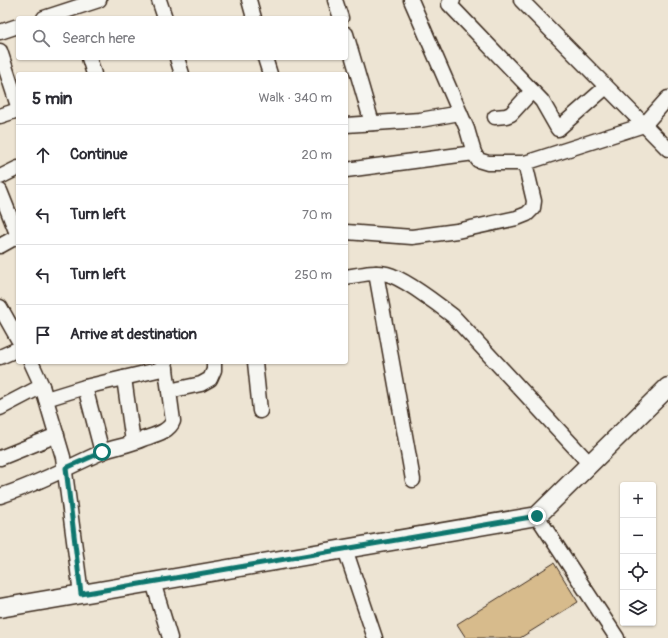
<!DOCTYPE html>
<meta charset="utf-8">
<style>
:root{--surface:#fff;--page:#f7f7f7;--text:#2b2b33;--muted:#7c7c81;--line:#e1e1e2}
body{margin:0;font-family:Pangolin,sans-serif;background:var(--page);color:var(--text)}
.controls{position:absolute;right:12px;bottom:12px;display:grid;overflow:hidden;border-radius:4px;box-shadow:0 1px 3px #0004}
.controls button{width:36px;height:36px;display:grid;place-items:center;padding:0;border:0;border-bottom:1px solid var(--line);background:var(--surface);color:var(--text);font:20px sans-serif}
.stop{position:absolute;width:12px;height:12px;margin:-9px;border:3px solid #0f766e;border-radius:50%;background:#fff}
.stop.end{background:#0f766e;border-color:#fff;box-shadow:0 1px 4px #0008}
.list{margin:0;padding:0;list-style:none}
h2{display:flex;justify-content:space-between;align-items:center;height:52px;margin:0;padding:0 16px;font-size:17px}
h2 small{font-size:13px;font-weight:400;color:var(--muted)}
.list li{display:grid;grid-template-columns:26px 1fr auto;gap:12px;align-items:center;box-sizing:border-box;height:60px;padding:0 16px;border-top:1px solid var(--line)}
.list b{display:block;font-size:15px;white-space:nowrap}
.list em{font-size:13px;font-style:normal;color:var(--muted)}
.icon{flex:none;width:22px;height:22px;fill:none;stroke:currentColor;stroke-width:2;stroke-linecap:round;stroke-linejoin:round}
.map{position:relative;flex:none;width:668px;height:638px;overflow:hidden}
.search{position:absolute;background:var(--surface);box-shadow:0 1px 3px #0004;left:16px;top:16px;width:332px;height:44px;display:flex;align-items:center;gap:10px;box-sizing:border-box;padding:0 14px;border-radius:4px;color:var(--muted);font-size:15px}
.panel{position:absolute;background:var(--surface);box-shadow:0 1px 3px #0004;left:16px;top:72px;width:332px;height:292px;border-radius:4px}
.map>svg:first-child{display:block}
.building{fill:#d7bb8c;stroke:#3b2a1e}
.lines{fill:none;stroke-linecap:round;stroke-linejoin:round}
.minor-casing{stroke:#3b2a1e;stroke-width:17}
.tertiary-casing{stroke:#3b2a1e;stroke-width:21}
.minor{stroke:#f6f6f2;stroke-width:14}
.tertiary{stroke:#f6f6f2;stroke-width:18}
.route{stroke:#0f766e;stroke-width:5}
</style>
<div class="map">
<svg width="668" height="638" viewBox="0 0 668 638">
<rect width="100%" height="100%" fill="#ede4d3"/>
<filter id="ink" filterUnits="userSpaceOnUse"><feTurbulence type="fractalNoise" baseFrequency=".025" numOctaves="2"/><feDisplacementMap in="SourceGraphic" scale="8" xChannelSelector="R" yChannelSelector="G"/><feConvolveMatrix kernelMatrix="1 2 1 2 8 2 1 2 1" color-interpolation-filters="sRGB"/></filter>
<g filter="url(#ink)">
<path class="building" d="M554,563L578,602L520,638H466L457,624Z"/>
<g class="lines">
<g class="minor-casing">
<g id="minor">
<path d="M159,0L165,18"/>
<path d="M249,0L254,18"/>
<path d="M335,0L341,18"/>
<path d="M411,0L467,129L474,153"/>
<path d="M453,0L449,4L542,101L558,129L606,87"/>
<path d="M521,0L668,149"/>
<path d="M44,18L99,0"/>
<path d="M0,32L18,26"/>
<path d="M346,34L372,123"/>
<path d="M0,51L18,106"/>
<path d="M89,58L94,74"/>
<path d="M177,58L182,74"/>
<path d="M265,58L270,74"/>
<path d="M0,116L18,110"/>
<path d="M495,117L506,116L511,114L532,91"/>
<path d="M346,125L420,120L460,113"/>
<path d="M346,170L474,153L478,160L488,163H525L644,125L668,98"/>
<path d="M0,177L18,168"/>
<path d="M0,191L18,236"/>
<path d="M346,232L412,237L457,231L517,218L527,214L533,208L534,201L525,163"/>
<path d="M0,246L18,236"/>
<path d="M376,273L413,480"/>
<path d="M346,277C359,275 374,271 387,274C403,278 439,305 453,316L589,463"/>
<path d="M0,307L18,339"/>
<path d="M0,357L18,349"/>
<path d="M31,362L42,386L63,457L81,594"/>
<path d="M255,362L260,411"/>
<path d="M124,378L133,442"/>
<path d="M85,387L102,452"/>
<path d="M169,391L201,384L210,379L214,370V362"/>
<path d="M46,399L85,387L166,368"/>
<path d="M0,408L42,386"/>
<path d="M0,458L57,435"/>
<path d="M0,496C36,485 68,467 102,452C115,447 130,445 143,439C154,435 169,432 173,421L165,362"/>
<path d="M537,516L617,638"/>
<path d="M345,549L375,638"/>
<path d="M153,582L170,638"/>
</g>
</g>
<g class="tertiary-casing">
<path id="tertiary" d="M0,608L537,516L668,387"/>
</g>
<use href="#minor" class="minor"/>
<use href="#tertiary" class="tertiary"/>
</g>
</g>
<g class="lines" filter="url(#ink)">
<path class="route" d="M102,452L66,468L81,594L537,516"/>
</g>
</svg>
<div class="controls">
<button>+</button>
<button>−</button>
<button><svg class="icon" aria-label="locate" viewBox="0 0 24 24"><circle cx="12" cy="12" r="6"/><path d="M12 2v4M12 18v4M2 12h4M18 12h4"/></svg></button>
<button><svg class="icon" aria-label="layers" viewBox="0 0 24 24"><path d="M12 4l9 5-9 5-9-5zM3 14l9 5 9-5"/></svg></button>
</div>
<div class="stop" style="left:102px;top:452px"></div>
<div class="stop end" style="left:537px;top:516px"></div>
<div class="search"><svg class="icon" aria-label="search" viewBox="0 0 24 24"><circle cx="10" cy="10" r="6"/><path d="M15 15l6 6"/></svg>Search here</div>
<section class="panel">
<h2>5 min<small>Walk · 340 m</small></h2>
<ul class="list">
<li><svg class="icon" aria-label="ahead" viewBox="0 0 24 24"><path d="M12 20V5M6 11l6-6 6 6"/></svg><div><b>Continue</b></div><em>20 m</em></li>
<li><svg class="icon" aria-label="left" viewBox="0 0 24 24"><path d="M17 20v-9H6M10 6l-5 5 5 5"/></svg><div><b>Turn left</b></div><em>70 m</em></li>
<li><svg class="icon" aria-label="left" viewBox="0 0 24 24"><path d="M17 20v-9H6M10 6l-5 5 5 5"/></svg><div><b>Turn left</b></div><em>250 m</em></li>
<li><svg class="icon" aria-label="arrive" viewBox="0 0 24 24"><path d="M6 21V4h12l-3 4 3 4H6"/></svg><div><b>Arrive at destination</b></div></li>
</ul>
</section>
</div>
